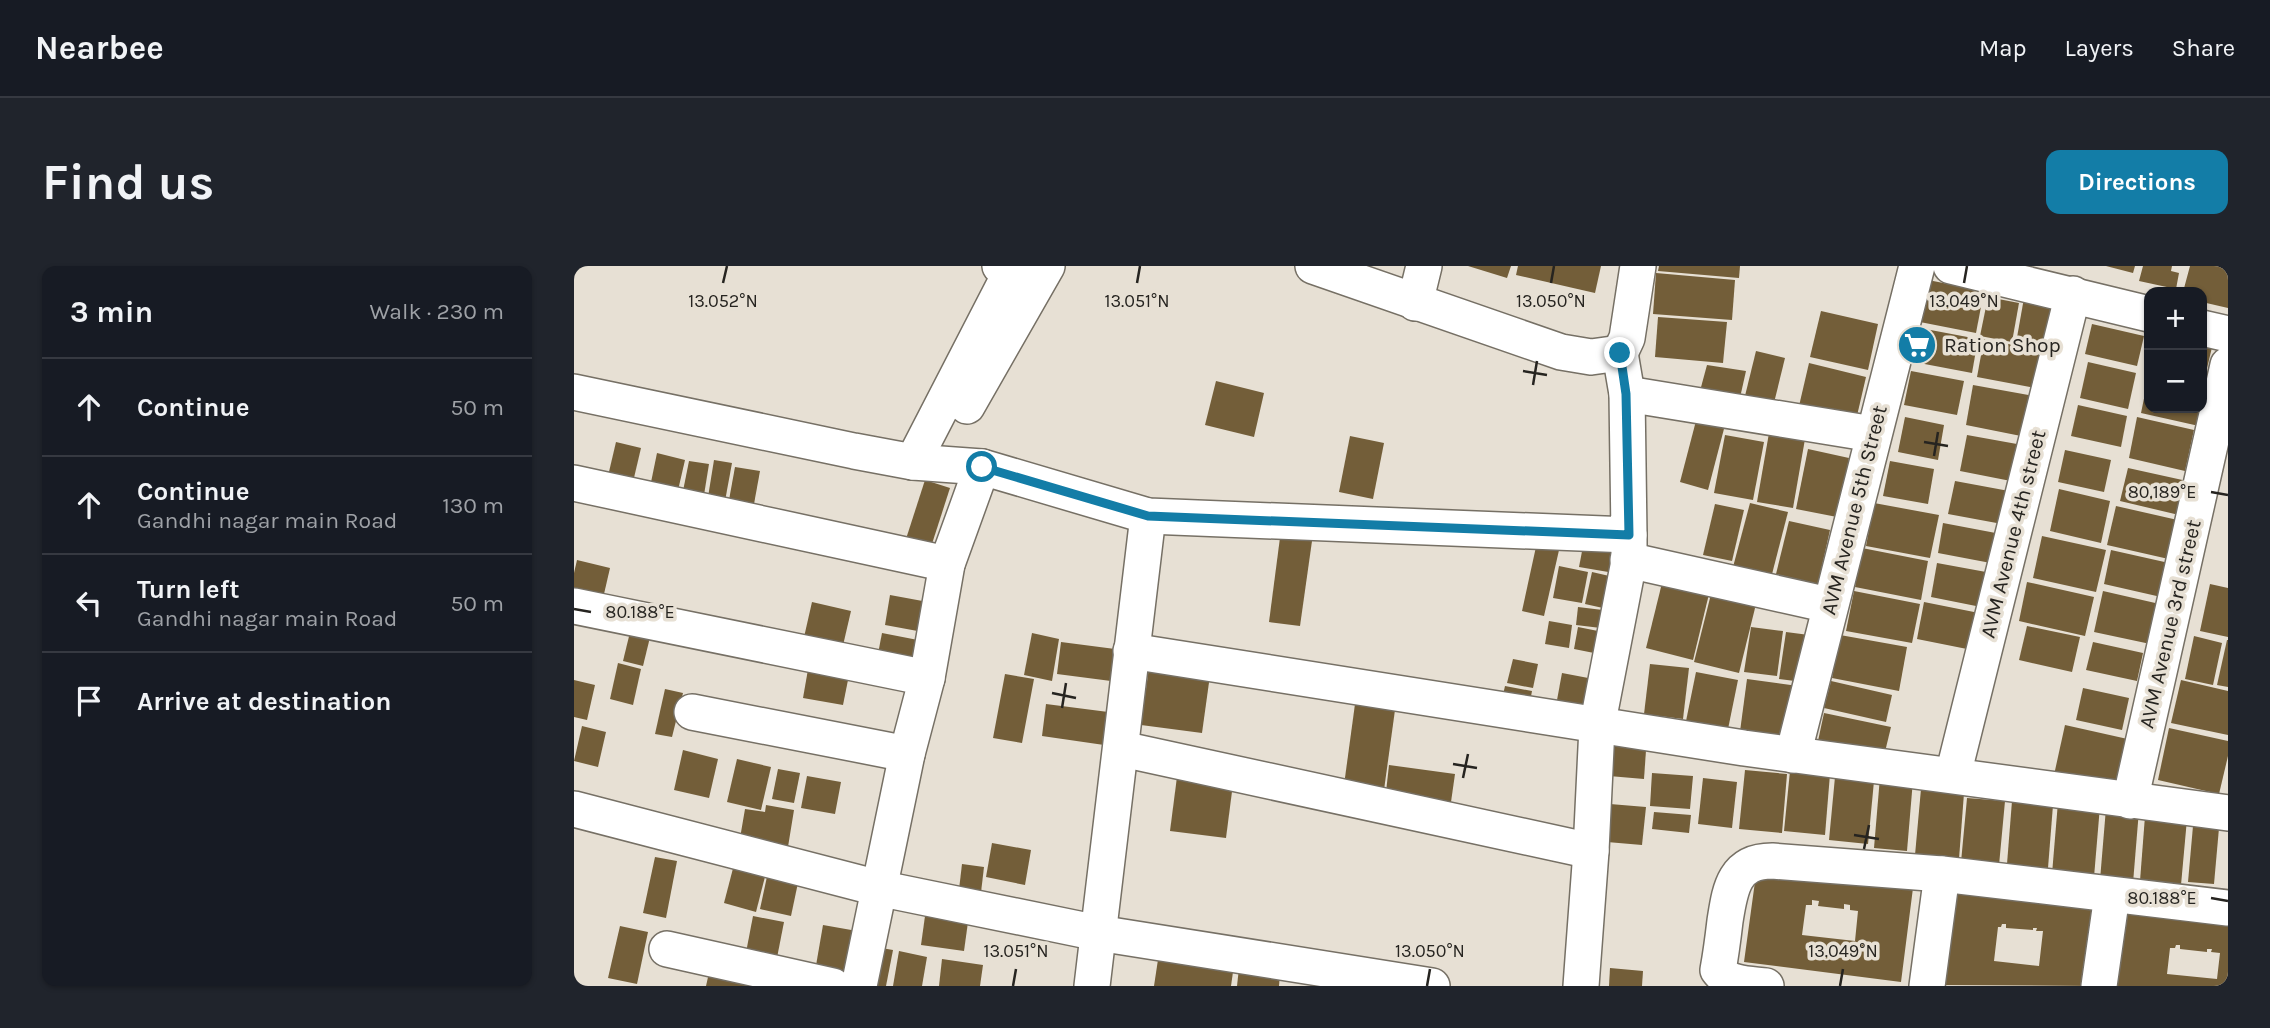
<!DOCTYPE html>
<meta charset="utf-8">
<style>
:root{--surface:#171b24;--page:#20242c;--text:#f1f3f6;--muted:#9ea1a6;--line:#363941;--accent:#137da7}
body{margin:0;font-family:Karla,sans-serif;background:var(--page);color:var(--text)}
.controls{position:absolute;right:21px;top:21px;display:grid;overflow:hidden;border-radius:14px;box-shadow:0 2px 5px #0004}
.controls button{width:63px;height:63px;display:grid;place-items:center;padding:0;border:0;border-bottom:2px solid var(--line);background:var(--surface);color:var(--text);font:35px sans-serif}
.stop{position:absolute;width:21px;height:21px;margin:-16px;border:5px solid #137da7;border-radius:50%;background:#fff}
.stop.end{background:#137da7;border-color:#fff;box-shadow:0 2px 7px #0008}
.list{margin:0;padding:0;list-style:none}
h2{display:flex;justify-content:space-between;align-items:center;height:91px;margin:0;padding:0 28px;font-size:30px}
h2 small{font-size:23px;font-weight:400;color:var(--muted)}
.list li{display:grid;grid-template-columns:46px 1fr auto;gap:21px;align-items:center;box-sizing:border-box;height:98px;padding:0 28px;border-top:2px solid var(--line)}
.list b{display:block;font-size:26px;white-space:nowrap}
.list p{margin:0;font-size:23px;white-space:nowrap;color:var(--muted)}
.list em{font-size:23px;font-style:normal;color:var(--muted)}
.icon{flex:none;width:38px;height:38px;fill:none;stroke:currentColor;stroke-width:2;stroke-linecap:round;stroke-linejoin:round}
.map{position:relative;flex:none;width:1654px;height:720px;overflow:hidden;border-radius:14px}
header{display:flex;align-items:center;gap:42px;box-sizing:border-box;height:98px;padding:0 35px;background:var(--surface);border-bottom:2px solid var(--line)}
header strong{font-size:33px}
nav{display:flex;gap:38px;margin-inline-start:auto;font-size:24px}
.intro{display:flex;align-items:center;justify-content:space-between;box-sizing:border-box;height:168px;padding:0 42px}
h1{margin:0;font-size:49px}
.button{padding:18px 32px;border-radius:14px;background:var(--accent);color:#fff;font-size:24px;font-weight:700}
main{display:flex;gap:42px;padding:0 42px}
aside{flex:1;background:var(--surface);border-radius:14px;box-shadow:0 2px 5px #0004}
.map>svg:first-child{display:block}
.building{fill:#735e39;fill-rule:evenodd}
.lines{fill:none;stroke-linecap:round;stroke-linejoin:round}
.minor-casing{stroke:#767065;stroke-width:38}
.minor{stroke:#fff;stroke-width:35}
.route{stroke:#137da7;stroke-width:9}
.ticks{fill:none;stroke:#262420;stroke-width:2.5}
.labels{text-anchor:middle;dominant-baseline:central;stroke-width:7;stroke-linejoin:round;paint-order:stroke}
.poi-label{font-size:21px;fill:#262420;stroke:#e7e0d4;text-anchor:start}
.street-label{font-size:21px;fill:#262420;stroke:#e7e0d4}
.ticks-label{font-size:18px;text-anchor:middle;fill:#262420;stroke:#e7e0d4;stroke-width:7;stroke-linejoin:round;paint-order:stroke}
</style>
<header>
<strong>Nearbee</strong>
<nav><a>Map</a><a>Layers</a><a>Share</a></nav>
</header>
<div class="intro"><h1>Find us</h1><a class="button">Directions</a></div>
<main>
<aside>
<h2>3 min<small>Walk · 230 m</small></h2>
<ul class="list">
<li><svg class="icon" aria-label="ahead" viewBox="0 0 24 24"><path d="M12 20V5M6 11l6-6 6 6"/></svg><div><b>Continue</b></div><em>50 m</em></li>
<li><svg class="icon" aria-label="ahead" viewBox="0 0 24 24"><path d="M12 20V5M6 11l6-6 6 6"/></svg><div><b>Continue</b><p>Gandhi nagar main Road</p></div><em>130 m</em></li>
<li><svg class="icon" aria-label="left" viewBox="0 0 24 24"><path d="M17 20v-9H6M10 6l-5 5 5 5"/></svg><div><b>Turn left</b><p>Gandhi nagar main Road</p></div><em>50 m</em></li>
<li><svg class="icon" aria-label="arrive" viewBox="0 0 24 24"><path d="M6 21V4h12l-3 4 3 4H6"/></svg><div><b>Arrive at destination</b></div></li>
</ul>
</aside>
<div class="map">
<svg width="1654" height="720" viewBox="0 0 1654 720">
<rect width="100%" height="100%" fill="#e7e0d4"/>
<g class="building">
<path d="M894,0H937L933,12Z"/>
<path d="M944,0H1027L1021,27L942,9Z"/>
<path d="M1085,0H1166L1165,12L1084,5Z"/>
<path d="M1532,0H1561L1559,7Z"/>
<path d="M1569,0H1598L1597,5L1605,7L1602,23L1565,15Z"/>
<path d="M1616,0H1654V42L1628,36V26H1609Z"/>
<path d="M1082,7L1161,14L1158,54L1079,48Z"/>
<path d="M1354,14L1410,25L1402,67L1346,56Z"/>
<path d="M1414,31L1445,37L1438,76L1406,70Z"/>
<path d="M1450,32L1484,39L1476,83L1442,77Z"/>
<path d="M1247,45L1304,58L1294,104L1236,91Z"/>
<path d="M1084,51L1153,56L1149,97L1081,91Z"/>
<path d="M1518,58L1570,70L1563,100L1511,88Z"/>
<path d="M1346,62L1404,73L1398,107L1340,96Z"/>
<path d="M1410,73L1468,85L1461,122L1403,111Z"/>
<path d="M1628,74L1639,77L1630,115H1628Z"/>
<path d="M1182,85L1211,92L1198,145L1169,138Z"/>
<path d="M1514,96L1562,107L1554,143L1506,132Z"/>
<path d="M1235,97L1292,111L1282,154L1225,140Z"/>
<path d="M1133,99L1172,105L1163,145L1123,136Z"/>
<path d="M1337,105L1390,115L1383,149L1330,139Z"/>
<path d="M1574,113L1575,142H1628V124L1633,125L1625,160L1567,147Z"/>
<path d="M642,115L690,127L680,171L631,159Z"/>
<path d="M1399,119L1460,130L1452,171L1392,159Z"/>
<path d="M1504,139L1553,150L1547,181L1497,170Z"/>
<path d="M1123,151L1151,159L1134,224L1106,216Z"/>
<path d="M1331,151L1370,159L1364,194L1324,186Z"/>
<path d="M1563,151L1620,164L1611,205L1555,192Z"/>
<path d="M1195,167L1231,173L1219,242L1183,236Z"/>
<path d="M1151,169L1190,176L1179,234L1140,227Z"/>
<path d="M1393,169L1454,180L1447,217L1386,205Z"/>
<path d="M776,170L810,177L799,233L765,226Z"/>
<path d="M42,176L67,182L59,216L34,210Z"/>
<path d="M1234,183L1275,192L1263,251L1222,243Z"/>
<path d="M1491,184L1537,194L1530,226L1484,216Z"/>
<path d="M83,187L111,194L102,233L75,226Z"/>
<path d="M140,194L158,197L151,235L134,231Z"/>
<path d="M115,195L135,198L130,229L109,225Z"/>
<path d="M1316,195L1360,203L1354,238L1309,230Z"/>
<path d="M161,201L186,205L180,238L155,234Z"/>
<path d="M1554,202L1613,215L1605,249L1546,235Z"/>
<path d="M351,214L376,222L356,284L331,276Z"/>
<path d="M1381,215L1435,225L1428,258L1374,248Z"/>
<path d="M1485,223L1536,235L1527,277L1476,265Z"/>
<path d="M1176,237L1214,246L1197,312L1159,301Z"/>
<path d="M1300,237L1365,249L1356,292L1292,280Z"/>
<path d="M1141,238L1170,244L1158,295L1129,289Z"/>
<path d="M1542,240L1608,255L1599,294L1533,279Z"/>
<path d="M1215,255L1256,264L1244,318L1202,308Z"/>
<path d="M1369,257L1427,268L1422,298L1364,287Z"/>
<path d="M707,264L739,268L726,360L695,356Z"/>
<path d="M965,267L988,271L970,350L948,345Z"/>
<path d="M1011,270L1052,277L1046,308L1005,301Z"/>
<path d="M1468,270L1532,284L1522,326L1459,312Z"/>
<path d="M1288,282L1354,295L1347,334L1281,321Z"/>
<path d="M1537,284L1595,297L1587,331L1530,318Z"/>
<path d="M3,294L36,302L27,341L0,335V307Z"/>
<path d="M1363,297L1423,308L1417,343L1357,331Z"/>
<path d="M985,300L1014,306L1008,337L979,332Z"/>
<path d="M1018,306L1044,312L1038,344L1011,338Z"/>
<path d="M1453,316L1520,331L1511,370L1445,355Z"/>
<path d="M1088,317L1135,328L1119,394L1072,382Z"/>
<path d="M1636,318L1654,322V371L1626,365Z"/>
<path d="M1138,324L1183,334L1165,407L1120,396Z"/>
<path d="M1280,325L1346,338L1338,377L1272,365Z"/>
<path d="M1529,325L1590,339L1581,379L1520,366Z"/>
<path d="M316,329L354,336L349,366L311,359Z"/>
<path d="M238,336L277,345L267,388L228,380Z"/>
<path d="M1350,336L1405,347L1398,384L1343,373Z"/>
<path d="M1004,341L1037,345L1035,363L1002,359Z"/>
<path d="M975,355L998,359L995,382L971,378Z"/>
<path d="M58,358L78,363L69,400L49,395Z"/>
<path d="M1453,360L1506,371L1498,406L1445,394Z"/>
<path d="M1004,361L1034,367L1030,389L1000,383Z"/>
<path d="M1177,361L1209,365L1203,410L1170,406Z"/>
<path d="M1212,366L1235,369L1229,416L1205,413Z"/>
<path d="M308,367L349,375L344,406L302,398Z"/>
<path d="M458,367L485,373L478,415L450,409Z"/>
<path d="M1266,369L1333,381L1325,425L1258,412Z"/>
<path d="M1620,370L1648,377L1639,419L1611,413Z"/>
<path d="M1653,374H1654V421L1643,419Z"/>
<path d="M487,376L541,383L537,415L483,408Z"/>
<path d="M1519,376L1569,387L1563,415L1512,404Z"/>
<path d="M236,392L277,399L269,439L229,432Z"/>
<path d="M939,393L964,398L959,422L933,417Z"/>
<path d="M576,394L637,402L628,467L567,459Z"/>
<path d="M44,397L67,403L59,439L36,433Z"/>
<path d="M1076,398L1115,402L1109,453L1070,448Z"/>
<path d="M1122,406L1164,414L1153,468L1111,460Z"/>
<path d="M988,407L1030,415L1025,442L983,434Z"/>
<path d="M431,408L460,413L448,477L419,472Z"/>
<path d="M1173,413L1224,420L1215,481L1165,473Z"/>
<path d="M0,414L21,419L13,454L0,451Z"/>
<path d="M1607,414L1654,425V469L1597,457Z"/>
<path d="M1257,415L1318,429L1312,456L1250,442Z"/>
<path d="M931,420L958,425L954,447L926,442Z"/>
<path d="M1509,422L1555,432L1548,464L1502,454Z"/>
<path d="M91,423L109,427L98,471L81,468Z"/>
<path d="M472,438L542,447L537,480L468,470Z"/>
<path d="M781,438L821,444L810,524L770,519Z"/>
<path d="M1250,447L1317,461L1310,490L1244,475Z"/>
<path d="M1491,459L1558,474L1547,523L1480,509Z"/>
<path d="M8,460L32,466L24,501L0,495Z"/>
<path d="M1595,462L1654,475V490L1645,528L1584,514Z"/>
<path d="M1039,467L1073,470L1070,513L1035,510Z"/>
<path d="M109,484L144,493L135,532L100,524Z"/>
<path d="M163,493L197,501L187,544L153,536Z"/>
<path d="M815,499L881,508L876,543L811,535Z"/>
<path d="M204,503L226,507L220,537L198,533Z"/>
<path d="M604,503L660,510L652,572L596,565Z"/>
<path d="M1171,504L1213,508L1208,567L1165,563Z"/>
<path d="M1216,505L1256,508L1251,569L1210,565Z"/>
<path d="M1078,507L1119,510L1116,543L1076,540Z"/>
<path d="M233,510L267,516L261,548L227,542Z"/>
<path d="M1261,511L1300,515L1294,578L1255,574Z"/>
<path d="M1306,511L1339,514L1333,585L1300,582Z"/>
<path d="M1129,512L1163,516L1158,562L1124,558Z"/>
<path d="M1347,523L1390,527L1385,593L1341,589Z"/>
<path d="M1393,532L1431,535L1425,599L1387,596Z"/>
<path d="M1438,535L1479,539L1474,602L1433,598Z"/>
<path d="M1484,536L1526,540L1520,611L1478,608Z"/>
<path d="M1036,538L1072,541L1068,579L1033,576Z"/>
<path d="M192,539L220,544L213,587L165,578L171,543L191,546Z"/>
<path d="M1532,542L1565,544L1559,617L1526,614Z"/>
<path d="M1080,546L1117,549L1115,567L1078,563Z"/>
<path d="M1571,550L1613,553L1607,619L1566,615Z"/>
<path d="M1619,560L1645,562L1640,618L1614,616Z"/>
<path d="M418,577L457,584L451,619L412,611Z"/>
<path d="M163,587L195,595L182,646L150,637Z"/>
<path d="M81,591L103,595L92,652L69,647Z"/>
<path d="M388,598L410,601L406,635L384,632Z"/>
<path d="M1183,601L1339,622L1327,716L1170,696ZM1238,634L1245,635L1244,640L1270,643V638L1276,639V644L1284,645L1281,675L1228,669L1232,639H1238Z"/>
<path d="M194,606L225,612L217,650L186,643Z"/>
<path d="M1374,618L1530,635L1520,720L1362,719ZM1428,658H1432V662L1459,664V662H1463L1462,665H1469L1465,700L1420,695L1424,661H1427Z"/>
<path d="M1549,642L1654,652V720H1541ZM1602,679H1606V683L1633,686V683H1638L1637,686L1646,687L1643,713L1593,708L1596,682H1601Z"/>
<path d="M179,650L210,656L201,702L170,697Z"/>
<path d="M351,650L394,656L390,685L347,679Z"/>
<path d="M249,659L283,665L274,716L240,711Z"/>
<path d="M46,660L74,666L63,718L34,712Z"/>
<path d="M296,680L319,684L312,720H289Z"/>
<path d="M325,685L353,691L348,720H319Z"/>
<path d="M585,687L660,699L657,720H580Z"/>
<path d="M368,693L409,699L406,720H365Z"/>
<path d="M137,698L187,720H132Z"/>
<path d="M665,702L706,708L705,720H663Z"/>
<path d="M1036,702L1069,705L1068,720H1035Z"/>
</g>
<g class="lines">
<g class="minor-casing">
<g id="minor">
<path d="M739,0L987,86L1017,91L1046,87"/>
<path d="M1377,0L1575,48"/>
<path d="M841,37L850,0"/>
<path d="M1628,62L1654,68"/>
<path d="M1046,87L1053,72L1064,0"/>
<path d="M0,126L280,185L339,196L408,201L574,250L1055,269L1053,128L1046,87"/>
<path d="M1053,128L1299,168"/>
<path d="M393,140L473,0"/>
<path d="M339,196L438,4L426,0"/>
<path d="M0,217L373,298"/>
<path d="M1054,294L1255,339"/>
<path d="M0,340L353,412"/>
<path d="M557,385L1170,482L1654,547"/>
<path d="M118,446L333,488"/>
<path d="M548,483L1017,585"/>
<path d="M1219,489L1343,0"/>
<path d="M1379,509L1499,28"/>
<path d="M1556,535L1654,99"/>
<path d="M0,543L304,622L524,667L858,720"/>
<path d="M93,683L259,720"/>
<path d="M285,720L333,488L353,412L373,298L408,201"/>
<path d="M518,720L574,250"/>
<path d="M1007,720L1017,585L1023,461L1055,295V269"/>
<path d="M1192,720C1175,718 1155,719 1144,704C1147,688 1149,672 1151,655C1156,624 1159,595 1198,595L1368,608L1654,642"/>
<path d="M1353,720L1368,608"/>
<path d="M1525,720L1538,629"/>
</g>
</g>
<use href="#minor" class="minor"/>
</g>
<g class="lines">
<path class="route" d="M408,201L574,250L1055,269L1052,128L1046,87"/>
</g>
<path class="ticks" d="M149,17L153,0M563,17L566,0M977,17L980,0M1390,17L1393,0M949,105L973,109M959,119L963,95M1350,176L1374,180M1360,190L1364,166M1637,226L1654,229M0,343L17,346M478,427L502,432M488,442L492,417M879,498L903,502M889,512L894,488M1280,569L1305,573M1290,583L1295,559M1637,632L1654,635M439,720L442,703M853,720L856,703M1266,720L1269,703"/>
<defs>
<g id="supermarket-disc" transform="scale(2.0125)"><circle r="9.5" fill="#137da7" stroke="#e7e0d4"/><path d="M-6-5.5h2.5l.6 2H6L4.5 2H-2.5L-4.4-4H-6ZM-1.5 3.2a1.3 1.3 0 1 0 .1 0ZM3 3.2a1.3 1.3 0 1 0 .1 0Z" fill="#fff"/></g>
</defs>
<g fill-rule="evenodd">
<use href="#supermarket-disc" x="1343" y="79"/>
</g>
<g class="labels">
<g class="poi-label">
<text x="1370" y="79">Ration Shop</text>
</g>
<g class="street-label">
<text transform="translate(1280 244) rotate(-76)">AVM Avenue 5th Street</text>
<text transform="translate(1439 268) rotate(-76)">AVM Avenue 4th street</text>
<text transform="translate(1596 358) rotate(-77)">AVM Avenue 3rd street</text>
</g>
</g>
<g class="ticks-label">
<text x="149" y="41">13.052°N</text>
<text x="563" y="41">13.051°N</text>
<text x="977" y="41">13.050°N</text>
<text x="1390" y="41">13.049°N</text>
<text x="1588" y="232">80.189°E</text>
<text x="66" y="352">80.188°E</text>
<text x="1588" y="638">80.188°E</text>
<text x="442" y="691">13.051°N</text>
<text x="856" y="691">13.050°N</text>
<text x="1269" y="691">13.049°N</text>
</g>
</svg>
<div class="controls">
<button>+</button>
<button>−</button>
</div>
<div class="stop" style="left:408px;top:201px"></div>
<div class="stop end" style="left:1046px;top:87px"></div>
</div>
</main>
